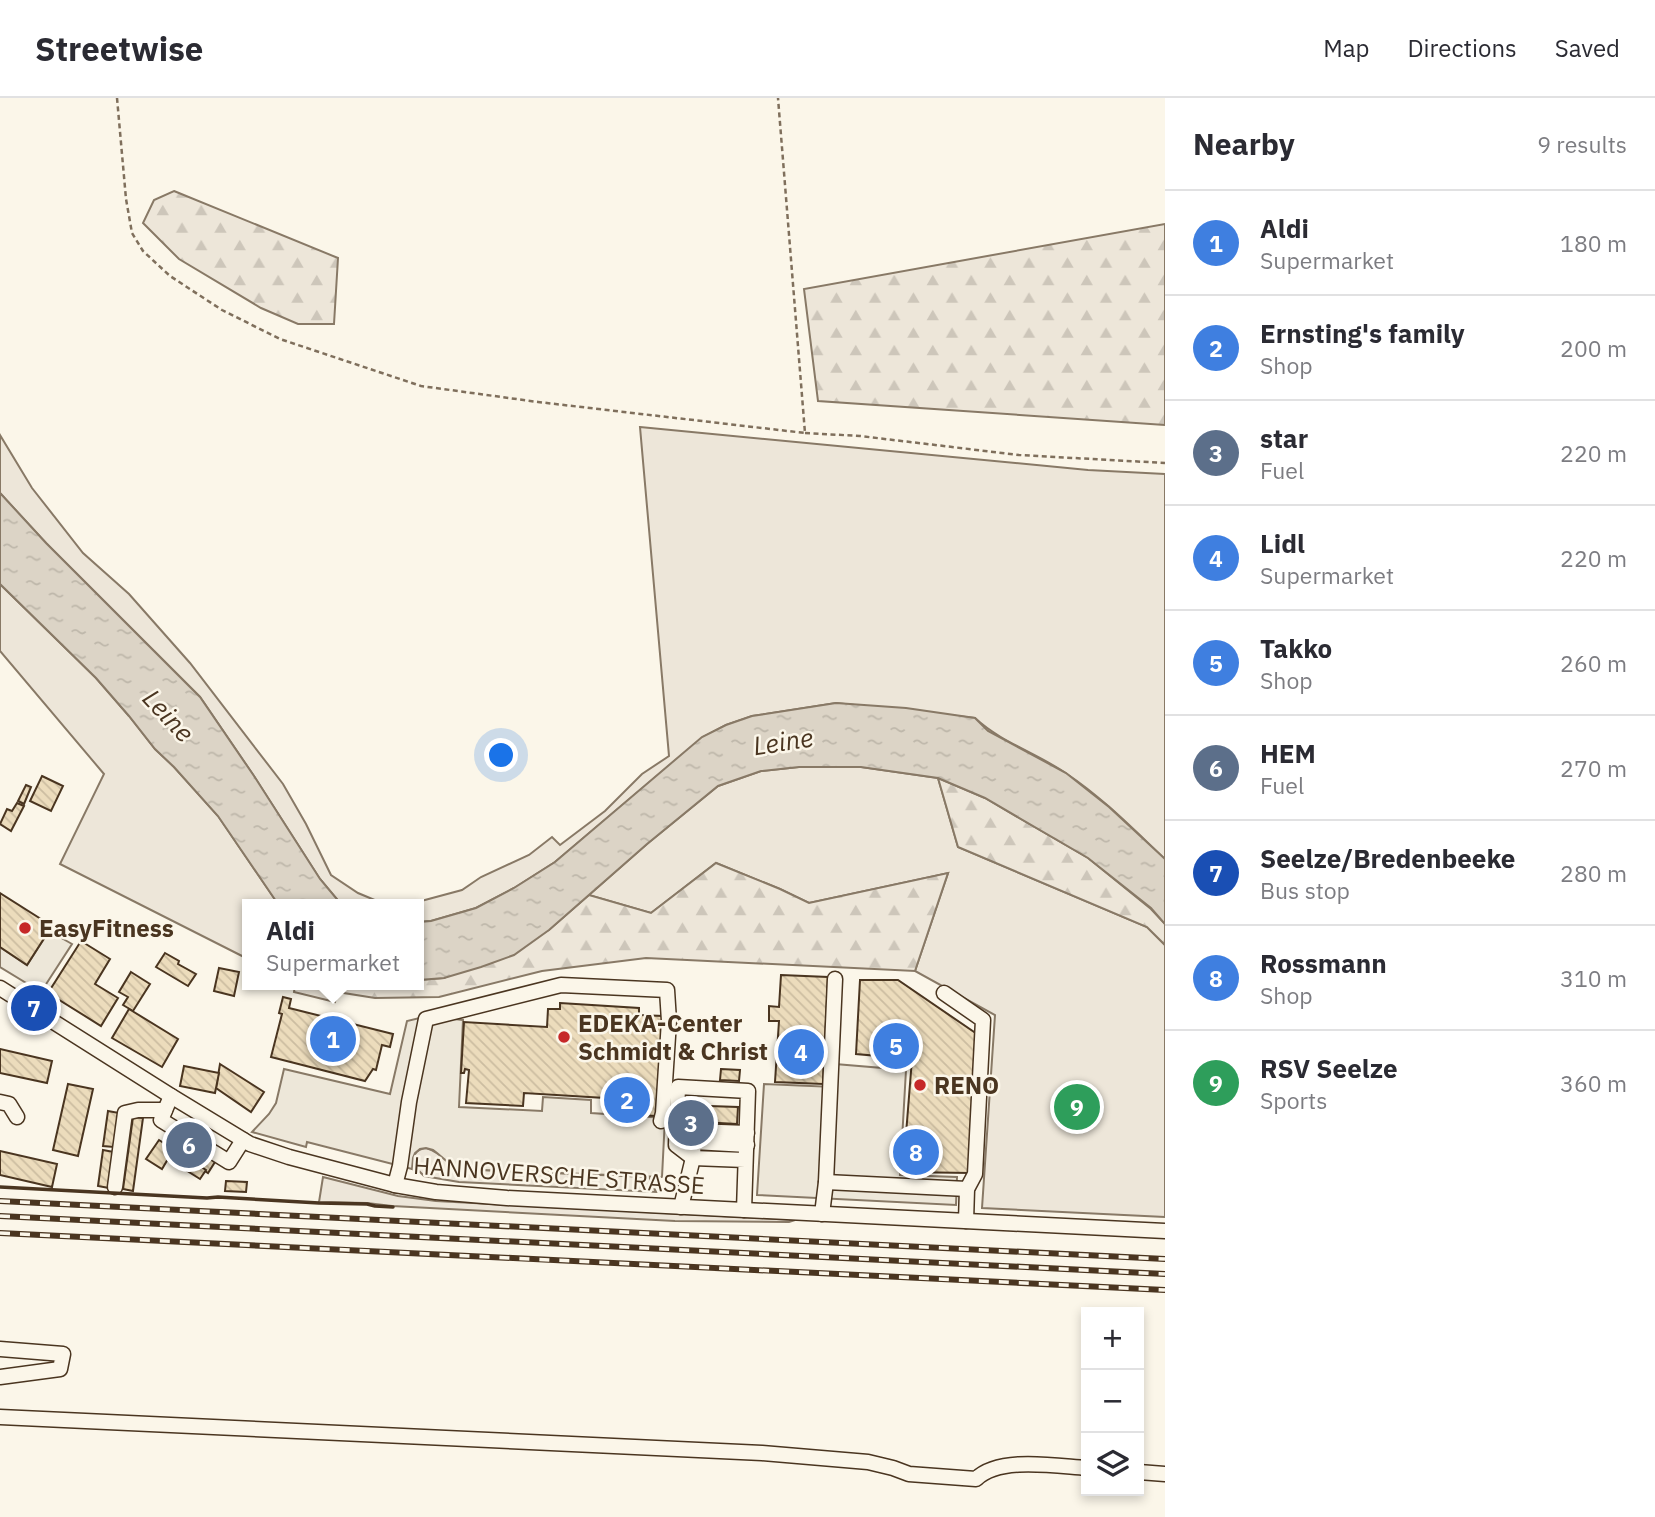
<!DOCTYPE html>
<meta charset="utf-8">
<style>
:root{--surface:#fff;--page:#f2f2f3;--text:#2b2b33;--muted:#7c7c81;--line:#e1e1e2;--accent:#2563eb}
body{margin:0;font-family:"IBM Plex Sans",sans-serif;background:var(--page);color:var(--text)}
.controls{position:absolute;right:21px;bottom:21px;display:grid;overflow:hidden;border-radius:0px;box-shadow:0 4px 10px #0003}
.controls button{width:63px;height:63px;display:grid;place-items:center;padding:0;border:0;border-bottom:2px solid var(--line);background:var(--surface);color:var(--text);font:35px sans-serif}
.you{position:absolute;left:502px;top:658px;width:24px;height:24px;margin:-18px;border:5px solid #fff;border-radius:50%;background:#1a73e8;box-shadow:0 0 0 10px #1a73e833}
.badge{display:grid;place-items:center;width:46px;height:46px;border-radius:50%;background:var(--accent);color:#fff;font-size:23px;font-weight:700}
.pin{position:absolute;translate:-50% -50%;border:4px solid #fff;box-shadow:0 2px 7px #0006}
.popup{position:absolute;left:242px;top:801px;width:182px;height:91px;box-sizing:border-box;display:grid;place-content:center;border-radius:0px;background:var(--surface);filter:drop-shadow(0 2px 5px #0005);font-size:23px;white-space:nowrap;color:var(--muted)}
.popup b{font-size:26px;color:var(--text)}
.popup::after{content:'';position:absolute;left:50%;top:100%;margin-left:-14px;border:14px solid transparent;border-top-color:var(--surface)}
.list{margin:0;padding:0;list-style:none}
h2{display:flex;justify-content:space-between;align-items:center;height:91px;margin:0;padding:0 28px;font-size:30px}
h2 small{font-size:23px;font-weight:400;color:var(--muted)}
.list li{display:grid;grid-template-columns:46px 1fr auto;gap:21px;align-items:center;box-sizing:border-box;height:105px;padding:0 28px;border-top:2px solid var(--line)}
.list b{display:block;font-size:26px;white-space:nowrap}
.list p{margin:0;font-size:23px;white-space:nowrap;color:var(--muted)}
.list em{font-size:23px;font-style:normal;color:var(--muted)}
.icon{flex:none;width:38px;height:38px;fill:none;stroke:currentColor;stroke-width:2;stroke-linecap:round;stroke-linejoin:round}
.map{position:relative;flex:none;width:1165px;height:1419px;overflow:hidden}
header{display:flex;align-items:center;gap:42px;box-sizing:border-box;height:98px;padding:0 35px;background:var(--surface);border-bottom:2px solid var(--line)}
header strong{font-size:33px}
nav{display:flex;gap:38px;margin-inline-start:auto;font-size:24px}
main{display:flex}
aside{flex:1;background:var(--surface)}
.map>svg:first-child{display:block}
.green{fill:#ede6d9;stroke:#887966;stroke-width:2}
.forest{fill:url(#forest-firs);stroke:#887966;stroke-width:2}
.parking{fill:#ede7d9;stroke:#887966;stroke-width:2}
.water{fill:url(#water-ripples);stroke:#887966;stroke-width:2}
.building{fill:url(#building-back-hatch);stroke:#4a3520;stroke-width:2}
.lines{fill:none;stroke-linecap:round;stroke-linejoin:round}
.minor-casing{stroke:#4a3520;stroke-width:17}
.path{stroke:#7f6f5c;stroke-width:2.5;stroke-dasharray:5 3.5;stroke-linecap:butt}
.minor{stroke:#fbf6e9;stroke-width:14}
.rail-casing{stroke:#4a3520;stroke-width:6}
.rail{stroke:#fbf6e9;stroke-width:3.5;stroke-dasharray:10;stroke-linecap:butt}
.wall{stroke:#4a3520;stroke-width:3.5}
.poi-dot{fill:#c62828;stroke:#fbf6e9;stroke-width:2.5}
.labels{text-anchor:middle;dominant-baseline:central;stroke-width:5;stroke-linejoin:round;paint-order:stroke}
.poi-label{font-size:24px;font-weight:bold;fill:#4a3520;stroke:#fbf6e9;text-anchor:start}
.street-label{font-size:24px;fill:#4a3520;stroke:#fbf6e9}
.water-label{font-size:26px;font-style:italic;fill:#4a3520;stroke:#fbf6e9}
</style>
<header>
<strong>Streetwise</strong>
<nav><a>Map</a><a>Directions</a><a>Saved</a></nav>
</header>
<main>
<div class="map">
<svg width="1165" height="1419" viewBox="0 0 1165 1419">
<defs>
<pattern id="forest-firs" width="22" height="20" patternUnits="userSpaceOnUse" patternTransform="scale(1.75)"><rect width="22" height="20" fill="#ede6d9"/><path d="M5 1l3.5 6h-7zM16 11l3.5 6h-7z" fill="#cdc6ba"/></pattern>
<pattern id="water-ripples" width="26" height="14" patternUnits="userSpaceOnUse" patternTransform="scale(1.75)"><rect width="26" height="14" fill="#dcd4c6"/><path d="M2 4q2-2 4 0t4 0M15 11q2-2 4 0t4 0" fill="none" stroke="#beb7aa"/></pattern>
<pattern id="building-back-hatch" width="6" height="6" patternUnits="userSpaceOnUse" patternTransform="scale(1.75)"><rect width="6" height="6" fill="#ecdcbc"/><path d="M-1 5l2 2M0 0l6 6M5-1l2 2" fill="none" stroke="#ccbda1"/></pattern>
</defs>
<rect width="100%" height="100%" fill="#fbf6e9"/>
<g class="green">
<path d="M640,329L1088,372L1165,376V761C1134,732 1103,700 1067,676C1037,655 1002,645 975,620L836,605L752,618L726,627L703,639L555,764L514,790L476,810L431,823L419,824V806H410L462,792L481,779L529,757L552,739L560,747L605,713L642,676L669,658Z"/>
<path d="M0,337L32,390L83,455L129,496L190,565L283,686L306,726L331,777L358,795L377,803L399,806H341L340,805L320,781L254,678L200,599L46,445L0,395Z"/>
<path d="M0,486L96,580L129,618L155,651L174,669L218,718L276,803L273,806H247V851L244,859L60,766L104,676L0,553Z"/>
<path d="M799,669H861L938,680L958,749L1147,829L1165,847V1119L982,1110L995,917L915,873L948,775L809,805L780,791L716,765L651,815L589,797L647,746L718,688L761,673Z"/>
<path d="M426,1050C438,1053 447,1063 456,1071L649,1079L656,1094L459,1084L424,1078L419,1073L412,1071C413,1060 413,1052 426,1050Z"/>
<path d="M323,1079L398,1098L436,1103L795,1122L789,1124L675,1123L392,1108L367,1105L319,1104Z"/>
</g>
<g class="forest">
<path d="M174,93L338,160L334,226H298L261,210L179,161L143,125L154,102Z"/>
<path d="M1165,126V327L818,303L804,191Z"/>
<path d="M938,680L985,700L1088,760L1151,811L1165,826V847L1147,829L958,749Z"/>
<path d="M716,765L780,791L809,805L948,775L915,873L646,860L542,873L439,899L375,900L337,894L335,904L294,894L295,887H419V882L444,880L549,832L589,797L651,815Z"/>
</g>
<g class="parking">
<path d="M49,833L72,846L41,894L0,869V849L27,867Z"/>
<path d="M428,918L463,922L459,1009L542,1013L543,999L591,1002V1015L665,1020L662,1079L456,1071L437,1055L433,1052L426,1050L420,1051L415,1055L413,1060L412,1071L307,1044L306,1049L252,1034L269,1016L276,1005L284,971L390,996L407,923Z"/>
<path d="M835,966L906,972L900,1077L957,1079L956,1107L757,1097L764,986L834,989Z"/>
</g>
<g class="water">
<path d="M0,395L46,445L200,599L254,678L320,781L341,806H278L218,718L174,669L155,651L129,618L96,580L0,486Z"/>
<path d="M836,605L906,610L975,620L988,633L1066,675L1109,709L1165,761V826L1151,810L1088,760L985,700L938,680L861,669H799L761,673L718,688L647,746L549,832L514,857L481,869L444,880L419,882V824L431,823L476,810L514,790L555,764L702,639L726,627L752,618Z"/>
</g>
<g class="building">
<path d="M42,678L63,688L51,713L30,703Z"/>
<path d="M26,687L31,689L24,706L18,703Z"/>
<path d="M17,705L24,708L11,733L0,726L7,711L12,713Z"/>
<path d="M0,795L52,828L27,867L0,849Z"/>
<path d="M81,843L110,861L95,886L118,900L101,928L48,895Z"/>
<path d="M165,855L179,863L178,866L196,876L188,888L156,869Z"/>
<path d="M219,870L239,874L234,898L214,893Z"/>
<path d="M131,874L150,886L133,913L123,907L128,899L119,894Z"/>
<path d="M781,877L828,879L823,986L775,984L779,923H769V908L779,909Z"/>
<path d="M860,882H898L977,936L970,1075L903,1074L912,961L856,956Z"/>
<path d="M283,899L291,901L289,910L393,936L390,949L382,947L376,972L373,971L365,983L271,959L282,916L279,915Z"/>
<path d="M560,905L639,910V917L663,918L656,1018L620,1016L621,1001L524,995L523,1008L466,1005L469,972L465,971L464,975H461L464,924L547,929L548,911H560Z"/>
<path d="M129,911L178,941L162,969L112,940Z"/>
<path d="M0,951L52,963L47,985L0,975Z"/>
<path d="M220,966L264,994L251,1014L216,990Z"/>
<path d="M184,968L219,975L215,995L180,988Z"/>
<path d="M721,971L740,972L739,983L720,982Z"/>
<path d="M68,986L93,991L78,1058L53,1052Z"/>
<path d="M680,1007L738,1009L737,1026L702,1024V1028L690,1027L689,1042H678Z"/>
<path d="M108,1013L119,1015L114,1049L103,1048Z"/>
<path d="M133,1019L143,1020L133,1093L123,1091Z"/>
<path d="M176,1028L220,1056L208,1075L164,1046Z"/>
<path d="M159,1042L206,1072L200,1081L168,1061L162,1071L146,1061Z"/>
<path d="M103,1052L114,1054L109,1090L98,1088Z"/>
<path d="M0,1053L57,1066L52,1089L0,1077Z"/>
<path d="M226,1083L247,1084L246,1094L225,1093Z"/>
</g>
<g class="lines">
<g class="minor-casing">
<g id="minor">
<path d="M0,890L171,998L250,1046L289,1059L395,1087L436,1094L507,1100L1165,1133"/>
<path d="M944,895L983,922L975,1076L967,1091L966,1123"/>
<path d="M171,998L161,1022L229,1064L243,1042"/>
<path d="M0,1004L9,1006L17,1019"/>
<path d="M694,1044L747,1047"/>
<path d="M826,1084L967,1091"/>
<path d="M395,1087L400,1068L409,1004L426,921L561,887L667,892L669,923L663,1015L661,1023"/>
<path d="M115,1089L125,1015L138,1012H165"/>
<path d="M681,1109L693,1060L694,1033L747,1035"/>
<path d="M744,1112L748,993L678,989L676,1047L693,1060L745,1062"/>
<path d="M822,1116L826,1084L835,881"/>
<path d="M0,1251L63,1256L60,1271L0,1279"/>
<path d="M0,1319L762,1355L868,1364L893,1370L909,1376L976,1381C999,1358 1056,1368 1086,1370"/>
<path d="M1139,1374L1165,1376"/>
</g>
</g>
<g class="path">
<path d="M117,0L126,101L132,135L143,153L170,178L222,212L280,241L421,288L538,304L805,335L778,0"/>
<path d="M805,335L860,338L1019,357L1165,365"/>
</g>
<use href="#minor" class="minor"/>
<g class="rail-casing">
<g id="rail">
<path d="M0,1103L1165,1161"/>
<path d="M0,1118L1165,1176"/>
<path d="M0,1135L1165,1192"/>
</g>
</g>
<use href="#rail" class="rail"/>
<path class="wall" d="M0,1089L207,1100L218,1099L319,1105L367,1106L375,1108L393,1109"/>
</g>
<g class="poi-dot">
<circle cx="25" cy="830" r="7"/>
<circle cx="564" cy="939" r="7"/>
<circle cx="920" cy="987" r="7"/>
</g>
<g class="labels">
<g class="poi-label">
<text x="39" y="830">EasyFitness</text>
<text x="578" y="925">EDEKA-Center<tspan x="578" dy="28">Schmidt &amp; Christ</tspan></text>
<text x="934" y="987">RENO</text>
</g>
<g class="street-label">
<text transform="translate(559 1077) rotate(4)">HANNOVERSCHE STRASSE</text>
</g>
<g class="water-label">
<text transform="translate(169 617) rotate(47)">Leine</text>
<text transform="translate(783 643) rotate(-9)">Leine</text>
</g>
</g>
</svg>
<div class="controls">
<button>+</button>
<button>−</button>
<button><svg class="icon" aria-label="layers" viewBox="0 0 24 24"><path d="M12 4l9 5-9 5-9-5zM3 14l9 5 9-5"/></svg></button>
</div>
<div class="you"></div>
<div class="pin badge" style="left:333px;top:941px;background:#3f7fe0">1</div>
<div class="popup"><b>Aldi</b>Supermarket</div>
<div class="pin badge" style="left:627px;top:1002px;background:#3f7fe0">2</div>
<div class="pin badge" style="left:691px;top:1025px;background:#5c6f8a">3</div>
<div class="pin badge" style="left:801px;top:954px;background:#3f7fe0">4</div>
<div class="pin badge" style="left:896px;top:948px;background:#3f7fe0">5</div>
<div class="pin badge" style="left:189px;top:1047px;background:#5c6f8a">6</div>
<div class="pin badge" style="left:34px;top:910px;background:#1a4fb4">7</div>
<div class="pin badge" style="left:916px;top:1054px;background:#3f7fe0">8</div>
<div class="pin badge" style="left:1077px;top:1009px;background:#2e9e5b">9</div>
</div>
<aside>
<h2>Nearby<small>9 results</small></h2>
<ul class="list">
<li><span class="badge" style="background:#3f7fe0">1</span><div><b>Aldi</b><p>Supermarket</p></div><em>180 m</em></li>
<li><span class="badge" style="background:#3f7fe0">2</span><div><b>Ernsting's family</b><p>Shop</p></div><em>200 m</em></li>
<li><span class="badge" style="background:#5c6f8a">3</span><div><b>star</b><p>Fuel</p></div><em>220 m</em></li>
<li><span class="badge" style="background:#3f7fe0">4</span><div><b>Lidl</b><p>Supermarket</p></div><em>220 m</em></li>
<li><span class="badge" style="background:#3f7fe0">5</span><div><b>Takko</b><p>Shop</p></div><em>260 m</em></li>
<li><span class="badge" style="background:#5c6f8a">6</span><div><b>HEM</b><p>Fuel</p></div><em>270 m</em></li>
<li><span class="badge" style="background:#1a4fb4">7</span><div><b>Seelze/Bredenbeeke</b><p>Bus stop</p></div><em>280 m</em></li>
<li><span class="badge" style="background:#3f7fe0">8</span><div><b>Rossmann</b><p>Shop</p></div><em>310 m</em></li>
<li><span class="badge" style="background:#2e9e5b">9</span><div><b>RSV Seelze</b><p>Sports</p></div><em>360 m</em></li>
</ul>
</aside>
</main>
